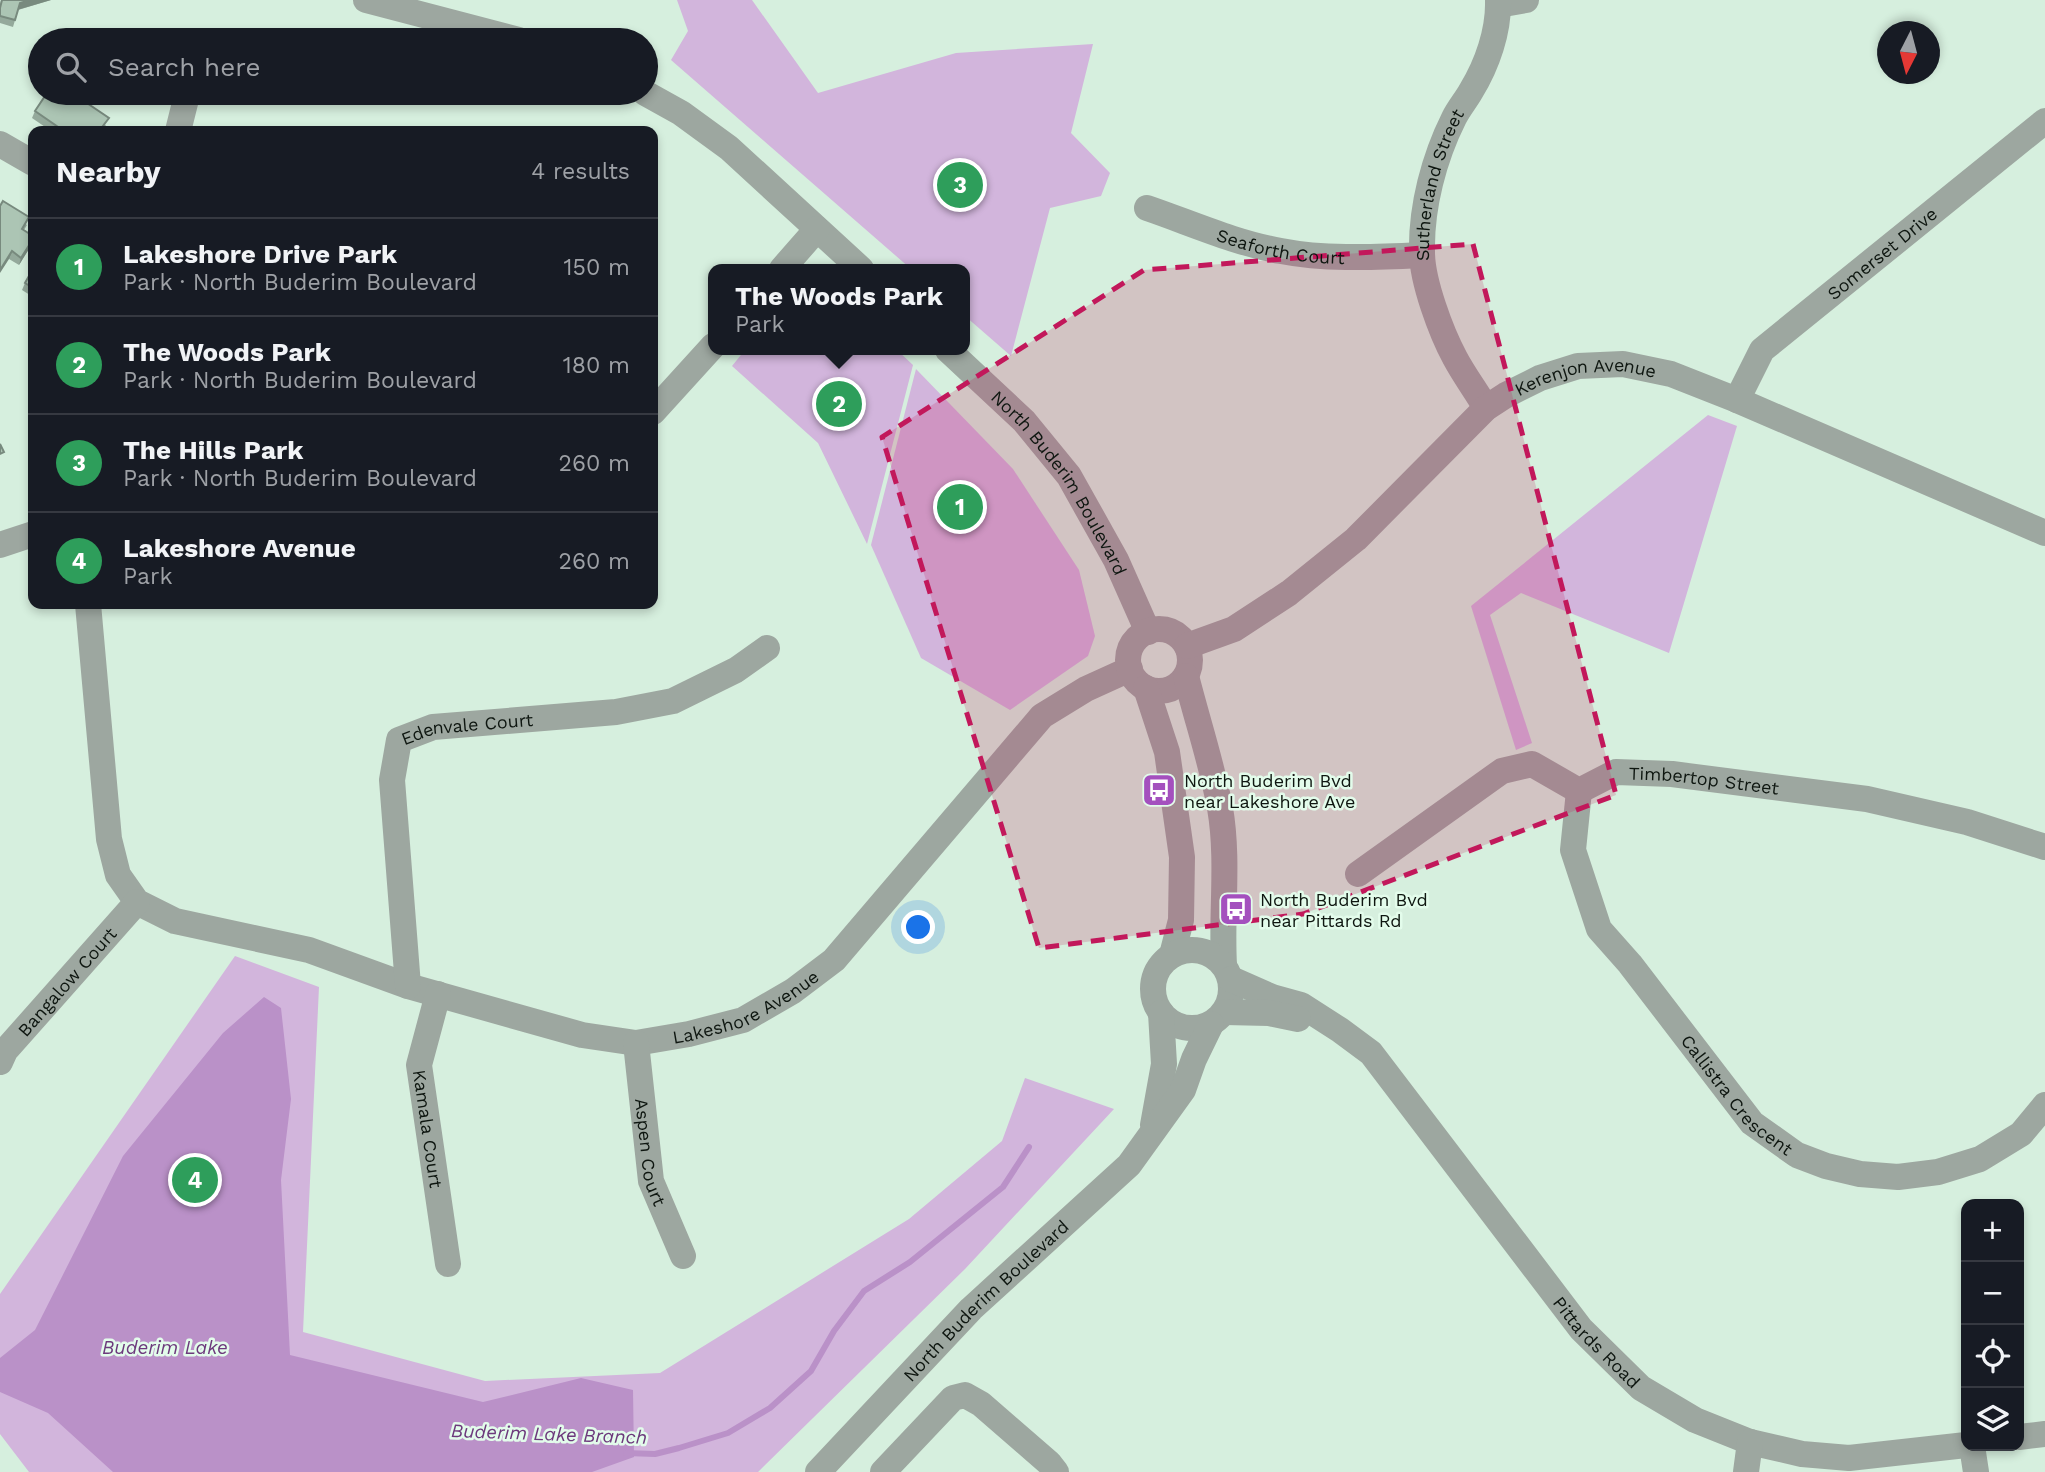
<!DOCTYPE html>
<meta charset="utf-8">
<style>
:root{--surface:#171b24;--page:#242831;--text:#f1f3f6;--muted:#9ea1a6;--line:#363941;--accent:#a450be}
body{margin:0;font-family:"Work Sans",sans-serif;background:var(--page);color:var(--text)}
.controls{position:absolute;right:21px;bottom:21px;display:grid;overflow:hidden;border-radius:14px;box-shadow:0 4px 10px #0003}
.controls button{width:63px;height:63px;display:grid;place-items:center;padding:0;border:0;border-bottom:2px solid var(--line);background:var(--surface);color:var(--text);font:35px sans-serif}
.compass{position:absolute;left:1877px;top:21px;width:63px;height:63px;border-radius:50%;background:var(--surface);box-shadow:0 4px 10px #0003;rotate:186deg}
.you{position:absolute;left:919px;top:928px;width:24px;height:24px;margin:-18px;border:5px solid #fff;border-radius:50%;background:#1a73e8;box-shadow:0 0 0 10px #1a73e833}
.badge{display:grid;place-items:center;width:46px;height:46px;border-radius:50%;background:var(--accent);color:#fff;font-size:23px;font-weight:700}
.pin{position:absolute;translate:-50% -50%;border:4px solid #fff;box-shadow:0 2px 7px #0006}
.popup{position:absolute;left:708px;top:264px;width:262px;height:91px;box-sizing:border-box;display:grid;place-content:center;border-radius:14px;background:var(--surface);filter:drop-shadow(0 2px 5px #0005);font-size:23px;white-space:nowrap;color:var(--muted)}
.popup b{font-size:26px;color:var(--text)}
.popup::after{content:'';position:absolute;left:50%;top:100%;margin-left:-14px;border:14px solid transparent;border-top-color:var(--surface)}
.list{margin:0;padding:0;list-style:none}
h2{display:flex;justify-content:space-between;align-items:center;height:91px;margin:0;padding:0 28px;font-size:30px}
h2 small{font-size:23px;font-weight:400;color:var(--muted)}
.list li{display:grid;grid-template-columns:46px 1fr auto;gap:21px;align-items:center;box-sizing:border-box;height:98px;padding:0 28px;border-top:2px solid var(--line)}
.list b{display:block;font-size:26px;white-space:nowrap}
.list p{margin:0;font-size:23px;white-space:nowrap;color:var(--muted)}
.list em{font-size:23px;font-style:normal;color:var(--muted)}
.icon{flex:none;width:38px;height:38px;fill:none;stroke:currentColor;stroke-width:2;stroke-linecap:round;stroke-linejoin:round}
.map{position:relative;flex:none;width:2045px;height:1472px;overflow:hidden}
.search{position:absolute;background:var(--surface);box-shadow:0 4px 10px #0003;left:28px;top:28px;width:630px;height:77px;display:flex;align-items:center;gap:18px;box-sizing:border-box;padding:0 24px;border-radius:38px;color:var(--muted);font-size:26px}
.panel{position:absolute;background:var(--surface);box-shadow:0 4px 10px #0003;left:28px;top:126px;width:630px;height:483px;border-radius:14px}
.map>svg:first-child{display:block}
.green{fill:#d2b5dc}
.water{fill:#ba91c8}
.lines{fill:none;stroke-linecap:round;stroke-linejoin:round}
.stream{stroke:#ba91c8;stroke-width:6}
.minor{stroke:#9da7a0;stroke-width:26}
.wall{fill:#94a99b}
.shaded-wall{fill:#788a7e}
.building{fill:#acc5b4;stroke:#788a7e;stroke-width:2}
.marked{fill:#c2185b;fill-opacity:0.2;stroke:#c2185b;stroke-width:5;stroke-dasharray:14 9;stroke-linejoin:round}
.labels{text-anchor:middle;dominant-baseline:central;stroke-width:5;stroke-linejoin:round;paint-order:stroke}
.street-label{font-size:18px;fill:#0e1610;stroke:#e3fceb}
.poi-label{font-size:18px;fill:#0e1610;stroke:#e3fceb;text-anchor:start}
.water-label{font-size:19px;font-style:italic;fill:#6c397c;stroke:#e3fceb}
</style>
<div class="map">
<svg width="2045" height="1472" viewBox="0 0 2045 1472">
<rect width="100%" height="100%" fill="#d6efde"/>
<g class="green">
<path d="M677,0H752L818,93L956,53L1093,44L1071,133L1110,173L1101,196L1050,208L1011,356L965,316V269H911L671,60L688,31Z"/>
<path d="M745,350H897L913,365L867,544L818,443L732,366Z"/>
<path d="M916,369L1013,469L1079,570L1095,636L1088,656L1010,710L921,658L871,545Z"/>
<path d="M1708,415L1737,426L1669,653L1521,593L1490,615L1532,743L1516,750L1471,606Z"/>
<path d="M235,956L319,987L303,1332L485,1381L660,1373L909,1219L1002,1141L1025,1078L1114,1109L965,1269L758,1472H29L0,1434V1294Z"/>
</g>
<path class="water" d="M264,997L281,1008L291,1099L281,1180L290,1355L483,1402L581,1378L633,1390L634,1457L592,1472H113L48,1413L0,1392V1358L35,1330L123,1156L223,1033Z"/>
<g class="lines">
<path class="stream" d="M626,1453L655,1454L679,1448L728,1433L770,1408L811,1371L834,1331L864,1291L910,1262L1003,1187L1029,1147"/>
<g class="minor">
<path d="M366,0L519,40"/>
<path d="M1498,5L1526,0"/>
<path d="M645,93L681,113L729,148L861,269"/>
<path d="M178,131L186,99"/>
<path d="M0,144L33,163"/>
<path id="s1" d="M1147,208C1191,223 1235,243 1281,251C1327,260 1375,257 1422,255"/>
<path d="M782,269L817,229"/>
<path id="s2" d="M948,350L1024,421L1069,476L1116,560L1148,632"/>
<path id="s3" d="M1737,400L1762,350L2045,121"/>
<path id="s4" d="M1486,408C1476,391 1464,375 1455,358C1441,332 1422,281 1422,252C1421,207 1434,158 1454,118C1459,108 1466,100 1471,91C1487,65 1499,31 1498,0"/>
<path d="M653,412L713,346"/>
<path d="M0,545L33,534"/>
<path id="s5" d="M88,604L109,839L118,875L137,902L175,921L309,950L408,986L582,1035L636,1043L689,1034L743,1020L793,991L834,960L1042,716L1086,689L1130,669"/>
<circle cx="1159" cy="660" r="31"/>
<path id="s6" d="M1187,646L1234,629L1289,593L1356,539L1486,408L1506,395L1540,378L1578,366L1623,364L1671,374L1737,400L2045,533"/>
<path d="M1186,676C1197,720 1212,764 1220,808C1229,860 1221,913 1224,965"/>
<path d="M1146,688L1167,752L1182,857L1181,920L1172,955"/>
<path id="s7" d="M1579,791L1573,850L1599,929L1630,964L1752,1123L1797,1155L1826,1166L1860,1174L1898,1177L1938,1172L1980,1159L2021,1134L2045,1105"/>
<path id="s8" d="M1358,874L1502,771L1532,764L1579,791L1616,772L1672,774L1867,799L1967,822L2045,847"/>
<circle cx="1192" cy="989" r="39"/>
<path id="s9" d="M1231,979L1272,997L1301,1005L1340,1030L1371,1053L1581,1329L1641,1388L1695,1420L1750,1442L1802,1454L1849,1458L1966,1445"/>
<path id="s10" d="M408,986L392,780L399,740L433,727L616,712L673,701L736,670L767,648"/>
<path id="s11" d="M438,994L419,1065L448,1264"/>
<path d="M1225,1012L1269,1013L1298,1019"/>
<path id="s12" d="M636,1043L651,1181L683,1256"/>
<path id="s13" d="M0,1062L5,1051L137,902"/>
<path d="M1153,1125L1164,1064L1161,1013"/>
<path d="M2019,1437L2045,1434"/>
<path d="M1972,1446L1976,1472"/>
<path id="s14" d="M818,1472L971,1309L1129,1165L1183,1090L1194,1059L1211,1024"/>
<path d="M883,1472L953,1398L965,1395L981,1404L1049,1463L1056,1472"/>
<path d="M1746,1472L1750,1442"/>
</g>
</g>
<g class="wall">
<path d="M1,0H51L18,10L13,27L0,23V5Z"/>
<path d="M35,111L106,125L102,131H51L32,118Z"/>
<path d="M0,206L27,225L24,230L33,236L32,244L19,265L9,259Z"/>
<path d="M33,269V297L22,290L25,283Z"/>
</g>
<g class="shaded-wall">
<path d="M30,0H51L17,10L20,3Z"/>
<path d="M33,239L32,244L19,265L21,258Z"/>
<path d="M12,251L9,259L0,273V270Z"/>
</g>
<g class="building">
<path d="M2,0H30L20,3L15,20L0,16V8Z"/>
<path d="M47,93H72L109,118L99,131H64L35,111Z"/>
<path d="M3,201L29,217L22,229L33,236V239L21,258L12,251L0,270V206Z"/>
<path d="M33,269V288L25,283Z"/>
<path d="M0,444L4,452L0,454Z"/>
</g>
<path class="marked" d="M1473,244L1616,795L1303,914L1039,948L882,437L1144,270Z"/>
<defs>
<g id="bus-square" transform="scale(1.75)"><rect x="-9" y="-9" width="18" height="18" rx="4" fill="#a450be" stroke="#e3fceb"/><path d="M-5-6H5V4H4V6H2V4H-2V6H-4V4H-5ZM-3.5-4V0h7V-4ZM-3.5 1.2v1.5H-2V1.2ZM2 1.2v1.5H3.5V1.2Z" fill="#fff"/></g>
</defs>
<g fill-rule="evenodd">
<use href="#bus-square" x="1159" y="790"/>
<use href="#bus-square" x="1236" y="909"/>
</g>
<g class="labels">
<g class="street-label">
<text stroke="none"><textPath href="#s4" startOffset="240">Sutherland Street</textPath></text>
<text stroke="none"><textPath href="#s1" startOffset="140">Seaforth Court</textPath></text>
<text stroke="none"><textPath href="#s3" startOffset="210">Somerset Drive</textPath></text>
<text stroke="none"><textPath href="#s6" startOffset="494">Kerenjon Avenue</textPath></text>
<text stroke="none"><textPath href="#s2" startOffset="175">North Buderim Boulevard</textPath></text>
<text stroke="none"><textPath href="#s10" startOffset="317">Edenvale Court</textPath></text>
<text stroke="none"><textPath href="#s8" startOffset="392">Timbertop Street</textPath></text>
<text stroke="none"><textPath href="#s13" startOffset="105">Bangalow Court</textPath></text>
<text stroke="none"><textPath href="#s5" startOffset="943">Lakeshore Avenue</textPath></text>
<text stroke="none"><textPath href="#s7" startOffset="359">Callistra Crescent</textPath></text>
<text stroke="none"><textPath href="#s11" startOffset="138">Kamala Court</textPath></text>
<text stroke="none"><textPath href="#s12" startOffset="110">Aspen Court</textPath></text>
<text stroke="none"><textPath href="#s14" startOffset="240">North Buderim Boulevard</textPath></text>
<text stroke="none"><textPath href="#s9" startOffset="527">Pittards Road</textPath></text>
</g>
<g class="poi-label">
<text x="1184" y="780">North Buderim Bvd<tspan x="1184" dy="21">near Lakeshore Ave</tspan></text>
<text x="1260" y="899">North Buderim Bvd<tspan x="1260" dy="21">near Pittards Rd</tspan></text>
</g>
<g class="water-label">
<text x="165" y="1347">Buderim Lake</text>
<text transform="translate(549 1434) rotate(2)">Buderim Lake Branch</text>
</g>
</g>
</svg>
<div class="controls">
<button>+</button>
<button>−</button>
<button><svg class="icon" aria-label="locate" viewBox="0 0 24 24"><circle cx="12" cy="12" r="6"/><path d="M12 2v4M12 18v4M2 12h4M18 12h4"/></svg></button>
<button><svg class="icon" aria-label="layers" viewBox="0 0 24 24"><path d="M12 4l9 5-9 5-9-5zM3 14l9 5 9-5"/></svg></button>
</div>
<svg class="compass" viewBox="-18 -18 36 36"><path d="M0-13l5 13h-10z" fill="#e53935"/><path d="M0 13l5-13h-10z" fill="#9ea1a6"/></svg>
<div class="you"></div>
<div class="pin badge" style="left:960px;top:507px;background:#2e9e5b">1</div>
<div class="pin badge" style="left:839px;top:404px;background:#2e9e5b">2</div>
<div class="popup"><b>The Woods Park</b>Park</div>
<div class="pin badge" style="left:960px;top:185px;background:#2e9e5b">3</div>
<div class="pin badge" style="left:195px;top:1180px;background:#2e9e5b">4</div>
<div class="search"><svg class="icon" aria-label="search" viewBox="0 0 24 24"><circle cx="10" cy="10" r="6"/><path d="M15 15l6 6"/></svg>Search here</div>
<section class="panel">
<h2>Nearby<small>4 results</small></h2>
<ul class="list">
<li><span class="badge" style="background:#2e9e5b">1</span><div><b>Lakeshore Drive Park</b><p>Park · North Buderim Boulevard</p></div><em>150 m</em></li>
<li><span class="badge" style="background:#2e9e5b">2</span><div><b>The Woods Park</b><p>Park · North Buderim Boulevard</p></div><em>180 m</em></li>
<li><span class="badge" style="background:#2e9e5b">3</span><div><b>The Hills Park</b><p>Park · North Buderim Boulevard</p></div><em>260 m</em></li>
<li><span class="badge" style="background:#2e9e5b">4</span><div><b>Lakeshore Avenue</b><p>Park</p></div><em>260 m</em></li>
</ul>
</section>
</div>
